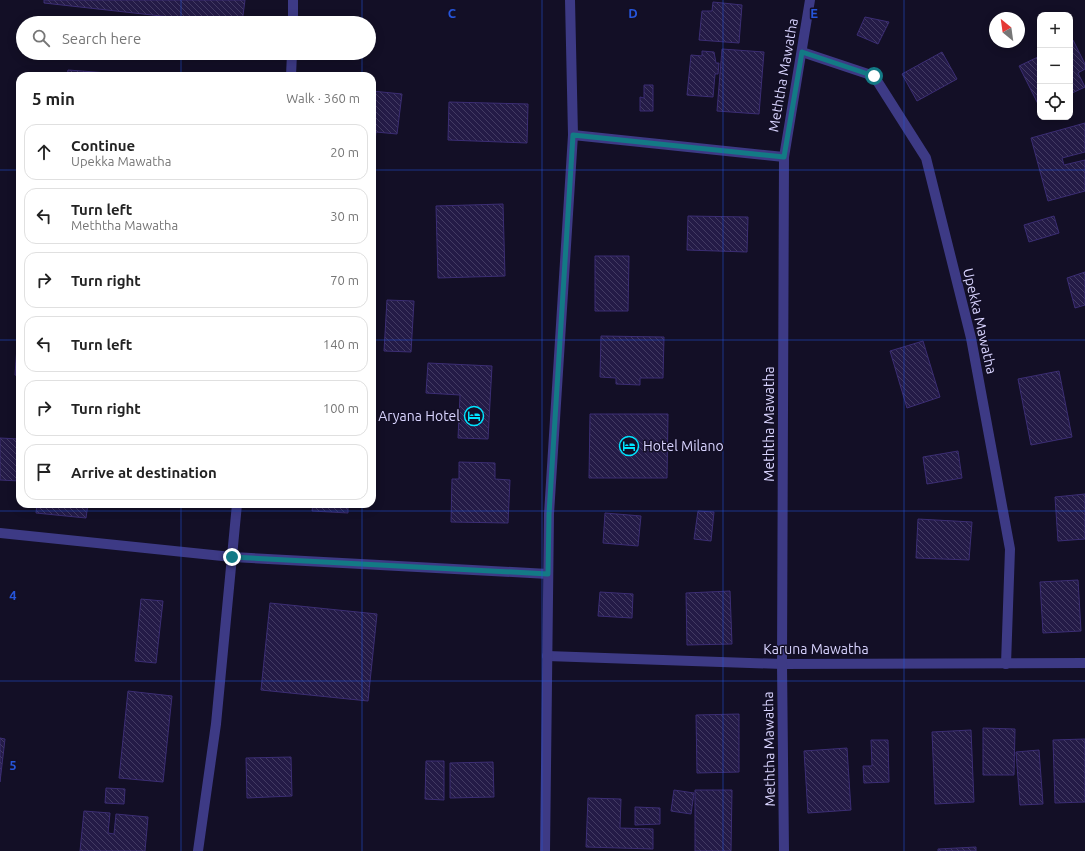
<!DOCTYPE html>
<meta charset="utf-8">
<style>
:root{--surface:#fff;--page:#f2f2f2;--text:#222;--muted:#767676;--line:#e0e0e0}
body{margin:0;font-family:Ubuntu,sans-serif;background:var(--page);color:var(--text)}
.controls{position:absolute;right:12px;top:12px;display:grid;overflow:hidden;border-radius:8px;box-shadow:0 2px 10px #0003}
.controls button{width:36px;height:36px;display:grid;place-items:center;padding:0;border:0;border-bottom:1px solid var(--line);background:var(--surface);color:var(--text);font:20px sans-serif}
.compass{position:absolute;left:989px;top:12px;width:36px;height:36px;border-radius:50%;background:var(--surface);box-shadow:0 2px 10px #0003;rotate:331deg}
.stop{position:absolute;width:12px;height:12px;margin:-9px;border:3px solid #137a85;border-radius:50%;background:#fff}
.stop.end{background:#137a85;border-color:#fff;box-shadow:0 1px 4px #0008}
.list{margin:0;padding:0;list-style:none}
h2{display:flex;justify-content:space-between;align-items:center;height:52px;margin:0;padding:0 16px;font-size:17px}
h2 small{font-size:13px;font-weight:400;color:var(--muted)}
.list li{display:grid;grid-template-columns:26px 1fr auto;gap:12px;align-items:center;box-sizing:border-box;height:56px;margin:0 8px 8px;padding:0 8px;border:1px solid var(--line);border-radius:12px}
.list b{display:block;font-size:15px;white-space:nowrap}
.list p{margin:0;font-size:13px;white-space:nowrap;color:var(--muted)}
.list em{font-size:13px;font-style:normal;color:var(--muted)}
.icon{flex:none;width:22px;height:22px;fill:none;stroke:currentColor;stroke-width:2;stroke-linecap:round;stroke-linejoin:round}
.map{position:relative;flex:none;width:1085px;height:851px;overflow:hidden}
.search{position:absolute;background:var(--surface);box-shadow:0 2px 10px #0003;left:16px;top:16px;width:360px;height:44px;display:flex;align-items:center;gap:10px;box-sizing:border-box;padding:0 14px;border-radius:22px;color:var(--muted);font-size:15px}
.panel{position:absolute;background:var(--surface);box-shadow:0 2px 10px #0003;left:16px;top:72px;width:360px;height:436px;border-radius:12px}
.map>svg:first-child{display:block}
.building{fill:url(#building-back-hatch);stroke:#3b2d73}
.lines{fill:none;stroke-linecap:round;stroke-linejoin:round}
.minor{stroke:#3d3a85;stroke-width:10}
.route{stroke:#137a85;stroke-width:5}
.grid{fill:none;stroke:#2655da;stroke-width:1;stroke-opacity:0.55}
.labels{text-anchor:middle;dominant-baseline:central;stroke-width:3;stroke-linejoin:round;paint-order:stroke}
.street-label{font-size:14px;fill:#d9d4ff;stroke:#130f26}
.poi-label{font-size:14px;fill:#d9d4ff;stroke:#130f26;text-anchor:end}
.grid-label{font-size:13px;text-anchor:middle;font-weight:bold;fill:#2655da;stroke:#130f26;stroke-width:3;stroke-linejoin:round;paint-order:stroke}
</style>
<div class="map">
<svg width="1085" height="851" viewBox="0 0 1085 851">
<defs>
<pattern id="building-back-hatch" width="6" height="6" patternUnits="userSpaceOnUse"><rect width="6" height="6" fill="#241b47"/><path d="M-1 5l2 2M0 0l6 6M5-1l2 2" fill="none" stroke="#433b63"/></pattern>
</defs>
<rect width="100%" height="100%" fill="#130f26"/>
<g class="building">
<path d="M44,0H245L242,23H224L44,3Z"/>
<path d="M713,2L742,5L739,43L699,40L702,11H712Z"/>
<path d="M865,17L889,22L878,44L857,35Z"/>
<path d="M1073,40L1085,64V69L1078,73L1085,87L1070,94V41Z"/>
<path d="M722,49L764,52L759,114L717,111Z"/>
<path d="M702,51L714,52L716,63H719L718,74H715L713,97L687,95L691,55L702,56Z"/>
<path d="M942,52L957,79L917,101L902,74Z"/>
<path d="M1040,56V108L1019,66Z"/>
<path d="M68,70L149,76H67Z"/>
<path d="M644,85H653V111H640V97L644,98Z"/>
<path d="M372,91L402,94L397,134L376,132L373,157Z"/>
<path d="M449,102L528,104L527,143L448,140Z"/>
<path d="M1085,123V152L1062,158L1064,165L1085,160V191L1048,201L1031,138Z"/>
<path d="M503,204L505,276L438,278L436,206Z"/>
<path d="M688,216L748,217L747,252L687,250Z"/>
<path d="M1054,216L1059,233L1029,242L1024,225Z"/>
<path d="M595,256H629L628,311H595Z"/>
<path d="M1085,272V305L1075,308L1067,278Z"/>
<path d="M387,300L414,301L411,352L384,351Z"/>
<path d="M18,332H20V376L15,375Z"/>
<path d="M601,336L664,337L663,378H640V385L616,384V378L600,377Z"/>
<path d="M923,341L940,397L907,408L890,351Z"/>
<path d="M428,363L492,366L488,439L458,438L460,395L426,393Z"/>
<path d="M1059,371L1072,437L1031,445L1018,379Z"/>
<path d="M590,414H668L667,478H589Z"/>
<path d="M0,438L20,439V481L0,480Z"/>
<path d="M958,451L962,478L927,484L923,457Z"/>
<path d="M459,462L495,463V479L510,480L508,523L451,522L452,479H459Z"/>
<path d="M1085,494V539L1058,541L1055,497Z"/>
<path d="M37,504H88L86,518L36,513Z"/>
<path d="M313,504H348V513L312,511Z"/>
<path d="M698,511L714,512L711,541L694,539Z"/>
<path d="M605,513L641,516L638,546L603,543Z"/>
<path d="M918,519L972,522L969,560L916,558Z"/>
<path d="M1078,580L1081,631L1043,633L1040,582Z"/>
<path d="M730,591L732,644L687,645L686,593Z"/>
<path d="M600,592L633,594L632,618L598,616Z"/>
<path d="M141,599L163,601L156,663L135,661Z"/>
<path d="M270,603L377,614L368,701L261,690Z"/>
<path d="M128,691L172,696L163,782L119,778Z"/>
<path d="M739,714V772L697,773L696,715Z"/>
<path d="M983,728L1015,729L1014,775H983Z"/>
<path d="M971,730L974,802L935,804L932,732Z"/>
<path d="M0,738L5,739L0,782Z"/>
<path d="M1085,739V802L1055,803L1053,740Z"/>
<path d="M871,740H888L889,782L864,783L863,766H872Z"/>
<path d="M847,748L851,810L808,813L804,751Z"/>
<path d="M1039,750L1043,804L1020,805L1016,752Z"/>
<path d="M291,757L292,796L247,798L246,758Z"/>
<path d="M426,761H444V800L425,799Z"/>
<path d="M493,762L494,797L450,798V763Z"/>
<path d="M106,788L125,789L124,804L105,803Z"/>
<path d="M674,790L694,793L691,814L671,811Z"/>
<path d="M695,790H732L731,851H695Z"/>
<path d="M588,798L621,799L620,828L653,829V849L586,847Z"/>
<path d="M635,807L660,808V824L635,825Z"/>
<path d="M84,811L110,813L108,833L114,834L116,814L148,817L145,851H80Z"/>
<path d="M976,847V851H938V849Z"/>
</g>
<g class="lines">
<g class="minor">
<path d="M293,23V0"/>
<path d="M802,52L874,76L926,158L971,338L1010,549L1006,664"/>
<path d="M291,76L292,53"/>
<path d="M573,135L784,157"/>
<path d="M0,533L232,557L548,574"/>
<path d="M547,656L782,664L1085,663"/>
<path d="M198,851L216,724L237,504"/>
<path d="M545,851L549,514L573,135L570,0"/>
<path d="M784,851L782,664L784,157L810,0"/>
</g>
</g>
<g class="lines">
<path class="route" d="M232,557L548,574L549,514L573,135L784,157L802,52L874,76"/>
</g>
<path class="grid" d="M181,0V23M362,0V23M542,0V851M723,0V851M904,0V851M181,53V76M362,53V76M0,170H20M372,170H1085M0,340H20M372,340H1085M181,504V851M362,504V851M0,511H1085M0,681H1085"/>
<defs>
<g id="hotel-ring" transform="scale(1)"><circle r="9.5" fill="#130f26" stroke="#00e5ff" stroke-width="1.5"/><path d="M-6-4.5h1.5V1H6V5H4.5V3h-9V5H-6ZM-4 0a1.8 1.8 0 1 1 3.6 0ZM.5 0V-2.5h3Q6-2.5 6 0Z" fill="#00e5ff"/></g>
</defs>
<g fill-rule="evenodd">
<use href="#hotel-ring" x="474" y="416"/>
<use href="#hotel-ring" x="629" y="446"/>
</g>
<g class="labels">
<g class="street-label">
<text transform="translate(783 75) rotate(-80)">Meththa Mawatha</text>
<text transform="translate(980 321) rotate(77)">Upekka Mawatha</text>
<text transform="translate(769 424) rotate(-90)">Meththa Mawatha</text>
<text x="816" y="649">Karuna Mawatha</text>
<text transform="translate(769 749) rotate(-91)">Meththa Mawatha</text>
</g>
<g class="poi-label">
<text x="460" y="416">Aryana Hotel</text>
<text x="643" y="446" text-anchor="start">Hotel Milano</text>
</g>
</g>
<g class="grid-label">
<text x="452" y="18">C</text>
<text x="633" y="18">D</text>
<text x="814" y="18">E</text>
<text x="13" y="600">4</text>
<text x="13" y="770">5</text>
</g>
</svg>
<div class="controls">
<button>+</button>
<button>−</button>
<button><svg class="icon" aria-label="locate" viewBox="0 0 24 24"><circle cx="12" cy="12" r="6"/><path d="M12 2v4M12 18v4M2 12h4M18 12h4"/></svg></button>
</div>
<svg class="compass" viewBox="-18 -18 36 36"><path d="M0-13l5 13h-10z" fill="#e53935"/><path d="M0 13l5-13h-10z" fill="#767676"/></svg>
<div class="stop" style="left:874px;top:76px"></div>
<div class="stop end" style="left:232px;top:557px"></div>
<div class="search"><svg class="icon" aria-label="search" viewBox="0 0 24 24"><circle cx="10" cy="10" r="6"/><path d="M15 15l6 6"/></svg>Search here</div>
<section class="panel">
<h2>5 min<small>Walk · 360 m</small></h2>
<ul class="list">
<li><svg class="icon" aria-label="ahead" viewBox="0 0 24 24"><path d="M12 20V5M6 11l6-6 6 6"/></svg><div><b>Continue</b><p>Upekka Mawatha</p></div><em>20 m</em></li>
<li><svg class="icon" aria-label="left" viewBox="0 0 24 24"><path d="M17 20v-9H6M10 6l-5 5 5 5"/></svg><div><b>Turn left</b><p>Meththa Mawatha</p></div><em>30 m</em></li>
<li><svg class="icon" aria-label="right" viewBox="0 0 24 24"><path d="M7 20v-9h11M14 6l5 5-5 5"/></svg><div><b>Turn right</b></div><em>70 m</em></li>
<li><svg class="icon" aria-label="left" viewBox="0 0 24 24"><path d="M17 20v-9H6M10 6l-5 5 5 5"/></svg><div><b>Turn left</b></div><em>140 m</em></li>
<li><svg class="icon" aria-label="right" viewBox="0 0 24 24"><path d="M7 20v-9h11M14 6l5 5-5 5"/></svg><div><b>Turn right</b></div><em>100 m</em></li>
<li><svg class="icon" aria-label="arrive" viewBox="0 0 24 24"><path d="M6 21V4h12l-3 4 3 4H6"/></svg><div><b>Arrive at destination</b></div></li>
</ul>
</section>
</div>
